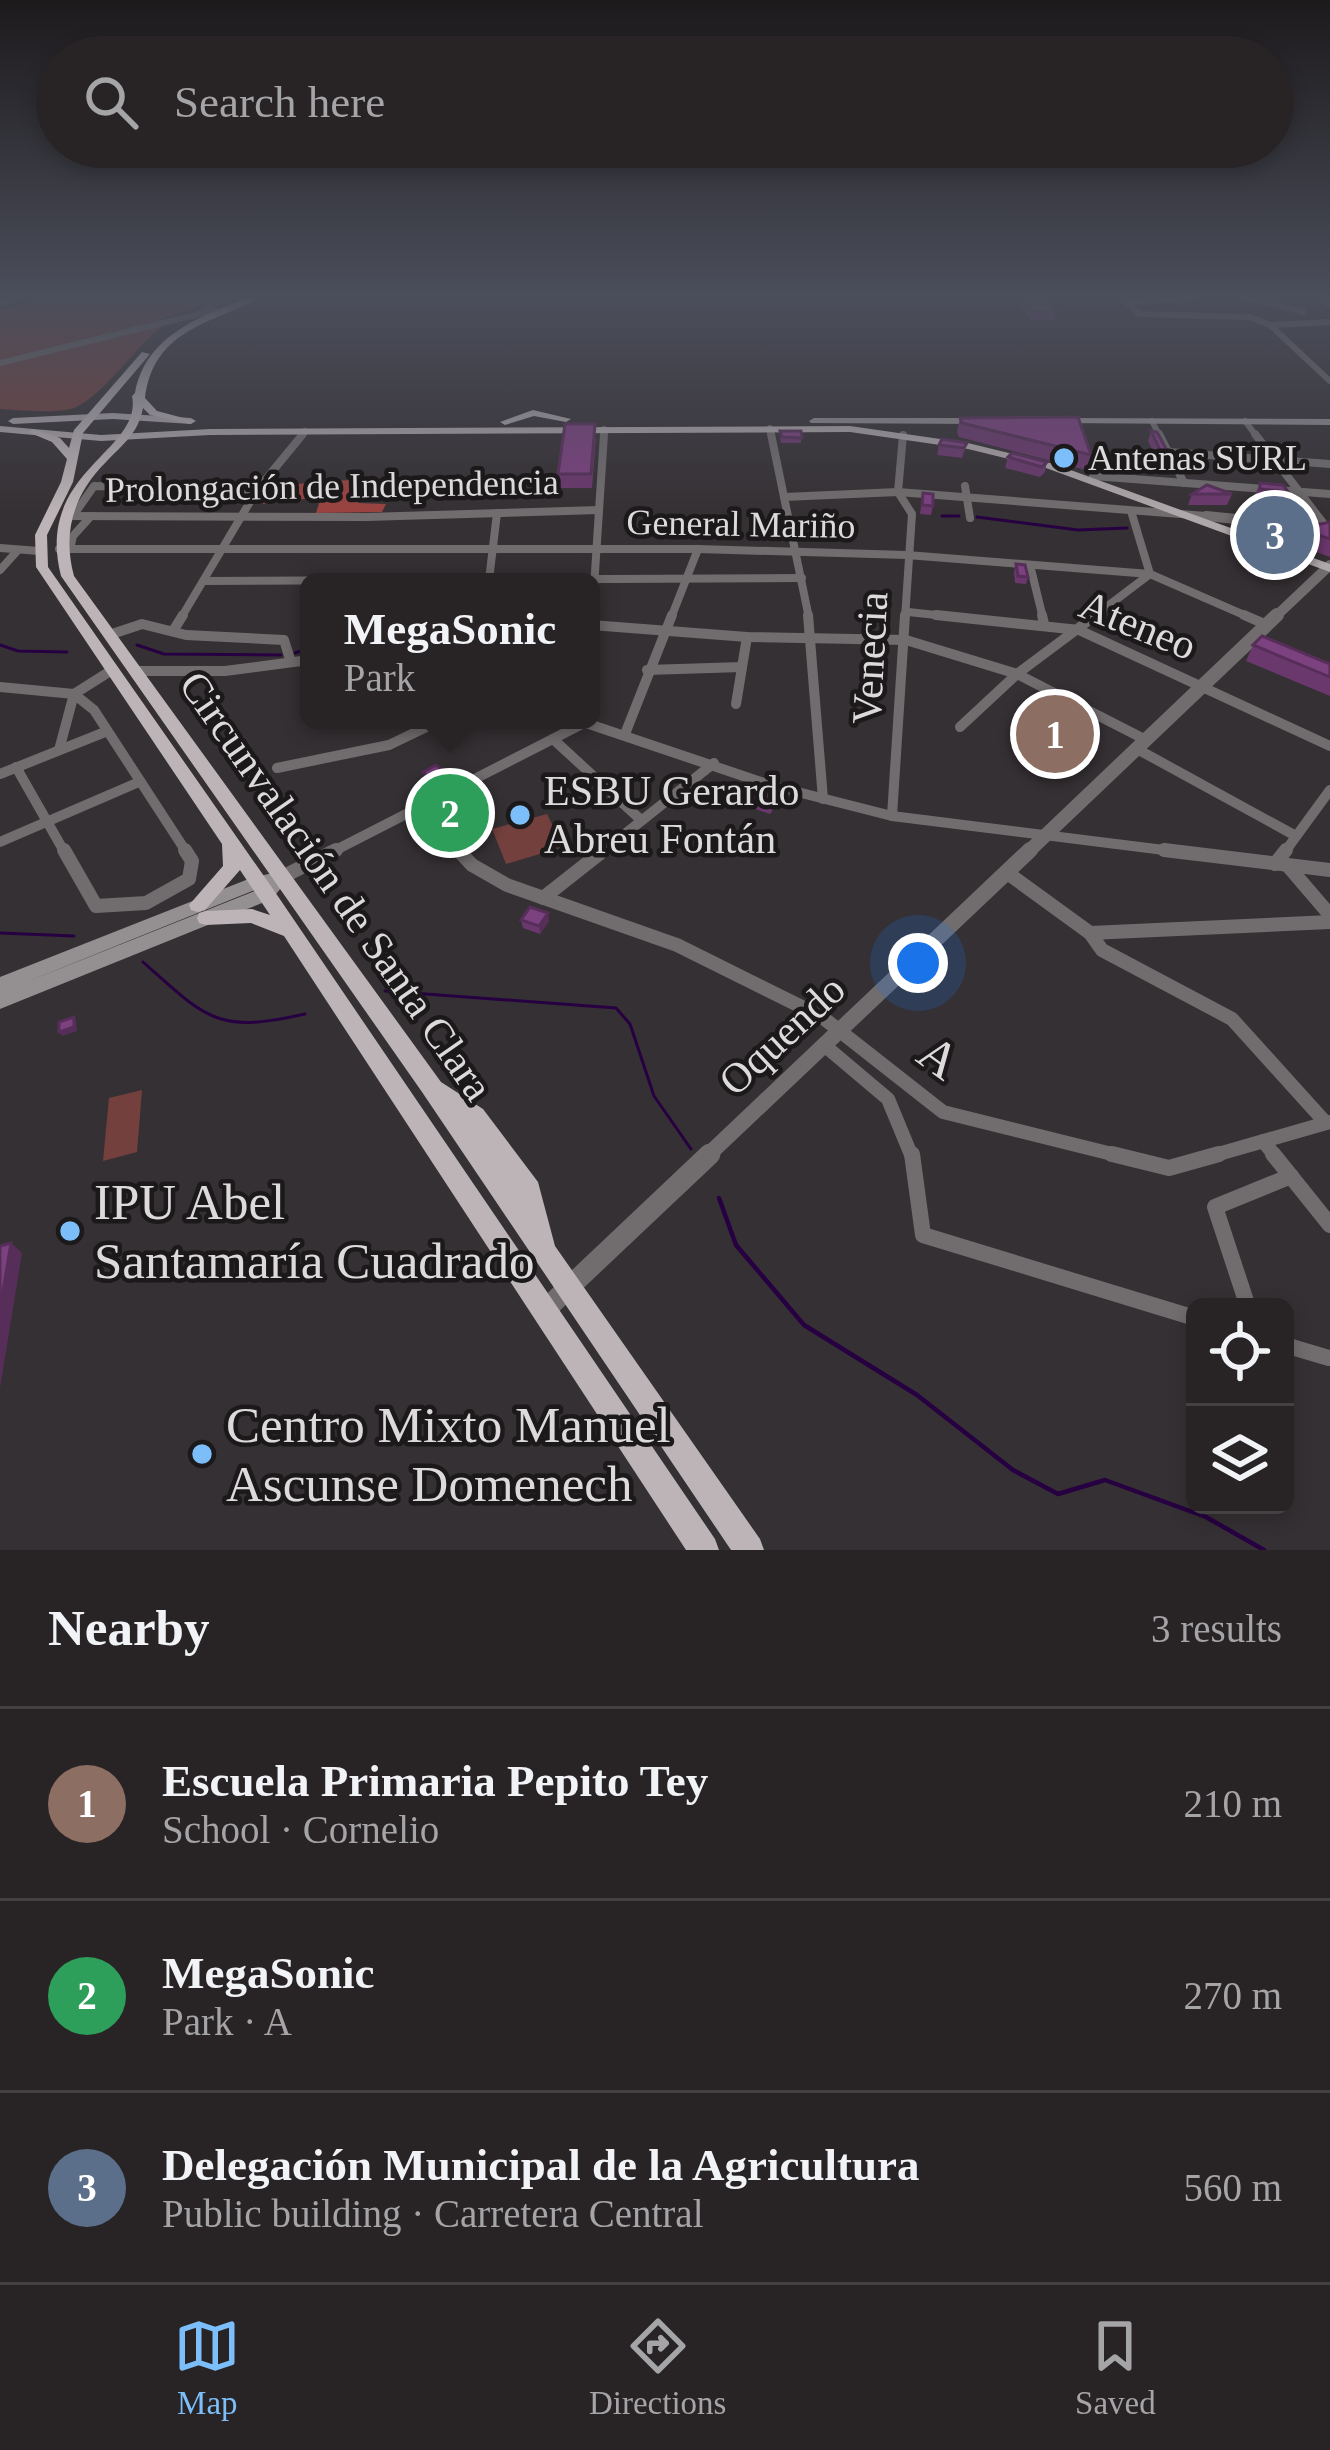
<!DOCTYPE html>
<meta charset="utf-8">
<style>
:root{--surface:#282426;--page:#302c2e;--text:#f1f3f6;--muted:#a5a4a7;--line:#444143;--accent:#7cbef9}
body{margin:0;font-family:Georgia,serif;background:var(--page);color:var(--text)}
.controls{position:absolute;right:36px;bottom:36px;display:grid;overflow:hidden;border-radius:18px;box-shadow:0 6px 18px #0003}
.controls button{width:108px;height:108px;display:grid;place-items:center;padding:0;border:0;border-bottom:3px solid var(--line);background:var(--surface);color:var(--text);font:60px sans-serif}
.you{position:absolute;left:918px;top:963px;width:42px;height:42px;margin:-30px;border:9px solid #fff;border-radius:50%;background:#1a73e8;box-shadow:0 0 0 18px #1a73e833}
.badge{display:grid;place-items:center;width:78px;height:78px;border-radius:50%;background:var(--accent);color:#fff;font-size:39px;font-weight:700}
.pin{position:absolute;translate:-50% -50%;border:6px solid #fff;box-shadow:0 3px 12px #0006}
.popup{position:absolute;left:300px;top:573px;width:300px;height:156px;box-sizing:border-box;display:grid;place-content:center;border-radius:18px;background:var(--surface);filter:drop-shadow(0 3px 9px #0005);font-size:39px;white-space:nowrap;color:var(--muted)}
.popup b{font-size:45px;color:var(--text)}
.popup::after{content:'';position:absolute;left:50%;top:100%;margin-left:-24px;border:24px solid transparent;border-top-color:var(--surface)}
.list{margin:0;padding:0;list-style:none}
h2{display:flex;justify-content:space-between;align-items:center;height:156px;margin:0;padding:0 48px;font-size:51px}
h2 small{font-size:39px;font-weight:400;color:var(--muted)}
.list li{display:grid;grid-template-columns:78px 1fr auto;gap:36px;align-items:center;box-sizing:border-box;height:192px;padding:0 48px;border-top:3px solid var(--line)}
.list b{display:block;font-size:45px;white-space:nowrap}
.list p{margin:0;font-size:39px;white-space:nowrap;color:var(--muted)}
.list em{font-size:39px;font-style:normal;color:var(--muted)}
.icon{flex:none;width:66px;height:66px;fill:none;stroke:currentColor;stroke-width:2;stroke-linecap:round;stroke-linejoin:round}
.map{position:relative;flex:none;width:1330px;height:1550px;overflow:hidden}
.search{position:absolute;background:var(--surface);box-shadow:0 6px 18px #0003;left:36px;right:36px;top:36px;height:132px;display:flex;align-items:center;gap:30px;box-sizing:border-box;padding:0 42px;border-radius:66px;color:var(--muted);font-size:45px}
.sheet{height:732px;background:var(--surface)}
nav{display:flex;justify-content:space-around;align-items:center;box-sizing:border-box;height:168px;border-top:3px solid var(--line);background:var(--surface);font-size:33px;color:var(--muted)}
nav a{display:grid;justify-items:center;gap:6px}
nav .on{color:var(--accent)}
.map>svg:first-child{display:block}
.green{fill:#73403d}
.forest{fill:#9a4340}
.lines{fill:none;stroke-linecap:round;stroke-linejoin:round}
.stream-far1{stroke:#270042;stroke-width:3}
.stream{stroke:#270042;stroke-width:4.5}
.minor-far4{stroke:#716d6e;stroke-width:6}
.minor-far3{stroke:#716d6e;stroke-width:8}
.minor-far2{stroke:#716d6e;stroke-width:10}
.minor-far1{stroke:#716d6e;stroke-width:14}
.minor{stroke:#716d6e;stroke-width:16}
.tertiary-far3{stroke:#716d6e;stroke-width:10}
.tertiary-far2{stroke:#716d6e;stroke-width:14}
.tertiary-far1{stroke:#716d6e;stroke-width:16}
.tertiary{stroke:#716d6e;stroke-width:21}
.secondary{fill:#948f90;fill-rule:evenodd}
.primary{fill:#afa8aa;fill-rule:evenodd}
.trunk{fill:#bcb4b6;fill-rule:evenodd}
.wall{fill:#6b386d}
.shaded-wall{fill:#572e59}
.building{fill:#7c417f;stroke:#572e59;stroke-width:3}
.poi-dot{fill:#7cbef9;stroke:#1b191a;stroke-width:4.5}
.labels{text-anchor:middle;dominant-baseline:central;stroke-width:9;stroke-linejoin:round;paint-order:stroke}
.far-poi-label{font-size:36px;fill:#dddadc;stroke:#1b191a;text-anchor:start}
.far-street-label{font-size:36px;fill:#dddadc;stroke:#1b191a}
.street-label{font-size:42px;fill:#dddadc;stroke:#1b191a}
.poi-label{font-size:42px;fill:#dddadc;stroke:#1b191a;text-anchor:start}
.near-street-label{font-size:51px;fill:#dddadc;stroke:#1b191a}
.near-poi-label{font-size:51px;fill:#dddadc;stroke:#1b191a;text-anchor:start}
</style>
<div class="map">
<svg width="1330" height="1550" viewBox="0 0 1330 1550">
<rect width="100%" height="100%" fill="#353033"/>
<g class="green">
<path d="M58,296H226L153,322L0,361V310Z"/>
<path d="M164,325C136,345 96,407 66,410C45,413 21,410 0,409V366Z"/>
<path d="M547,814L563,847L506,864L492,829Z"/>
<path d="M142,1090L137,1152L103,1161L109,1098Z"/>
</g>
<path class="forest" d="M349,480L382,492L360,497L358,503L386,504L382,512L316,513L321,497L261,504L270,486Z"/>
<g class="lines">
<g class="stream-far1">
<path d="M942,516H959"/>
<path d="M977,517L1078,530L1127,528"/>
<path d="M0,645L18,651L67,652"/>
<path d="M137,645L164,654L281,655"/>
<path d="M295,653L309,648"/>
<path d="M0,933L74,936"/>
<path d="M143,962C207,1019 217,1034 305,1014"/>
<path d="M385,991L616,1008L630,1024L654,1096L691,1149"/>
</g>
<path class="stream" d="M719,1198L736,1245L804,1325L917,1395L1013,1470L1058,1494L1105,1480L1206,1517L1264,1550"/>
<g class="minor-far4">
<path d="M1120,296L1139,314L1250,317L1270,325L1330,322"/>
<path d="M1240,296L1304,312"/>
<path d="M1319,296L1330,305"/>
<path d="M1126,303L1202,296"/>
<path d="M0,304L21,296"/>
<path d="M206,307L233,296"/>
<path d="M1270,325L1330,381"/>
<path d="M0,363L215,310"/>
<path d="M1152,421L1160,437"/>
<path d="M1245,421L1257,437"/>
<path d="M770,428L772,437"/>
<path d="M300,437L305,431"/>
<path d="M603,437L604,429"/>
</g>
<g class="minor-far3">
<path d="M771,434L809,618"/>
<path d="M1159,434L1184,483"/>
<path d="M1255,434L1327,528"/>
<path d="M903,435L898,492L912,514L905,618"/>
<path d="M1168,452L1330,464"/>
<path d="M1093,476L1330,494"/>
<path d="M965,486L970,518"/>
<path d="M784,497L898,492L1206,516"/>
<path d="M66,516L366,517L599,510"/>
<path d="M73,516L94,486L257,490"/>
<path d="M0,548L39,551"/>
<path d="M59,549H698L907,555L1150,574L1251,618"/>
<path d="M70,549L73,536L91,516"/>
<path d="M1030,565L1043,618"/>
<path d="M0,570L18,550"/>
<path d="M489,580L497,513"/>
<path d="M204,581L802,578"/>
<path d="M908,612L964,618"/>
<path d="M181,618L257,490L303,434"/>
<path d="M592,618L604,434"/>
<path d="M671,618L698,549"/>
<path d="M1092,618L1150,574L1131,511"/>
</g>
<g class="minor-far2">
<path d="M808,615L823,799"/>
<path d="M936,615L1079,630L1330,746"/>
<path d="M1042,615L1044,624"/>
<path d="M1244,615L1267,625"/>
<path d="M591,625L747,637L906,640L1017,674L1146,740"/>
<path d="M173,631L183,615"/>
<path d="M109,635L142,624L186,635L284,640L290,659"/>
<path d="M591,636L592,615"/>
<path d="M647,670L742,667"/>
<path d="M137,671H225L309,660"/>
<path d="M0,687L74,694L112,670"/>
<path d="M736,704L747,637"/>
<path d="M577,720L770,785L892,816L1188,853"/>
<path d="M960,727L1017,674L1096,615"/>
<path d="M625,734L672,615"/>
<path d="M553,739L641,820"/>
<path d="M1137,749L1296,836"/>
<path d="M59,750L74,694L94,710L187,853"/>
<path d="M16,767L65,853"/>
<path d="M277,768L389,745L441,720"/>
<path d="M0,774L105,732"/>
<path d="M420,806L461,853"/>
<path d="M892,816L905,615"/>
<path d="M0,842L139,782"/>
<path d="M330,853L584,723"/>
<path d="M601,853L714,763"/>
<path d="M1284,853L1330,790"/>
</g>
<g class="minor-far1">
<path d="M64,850L96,906L146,903L189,879L192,861L185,850"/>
<path d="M458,850L472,865L507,885L677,945L822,1017L943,1112L1124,1157"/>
<path d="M1164,850L1330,870"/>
<path d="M1275,864L1286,850"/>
<path d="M1288,866L1330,915"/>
<path d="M1006,872L1090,933L1102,950L1232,1019L1326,1123"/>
<path d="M282,877L336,850"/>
<path d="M543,898L604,850"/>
<path d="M1090,933L1330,922"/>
<path d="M824,1045L888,1099L912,1157"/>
<path d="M1263,1141L1276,1157"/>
<path d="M1208,1157L1330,1122"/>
</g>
<g class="minor">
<path d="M912,1154L923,1235L1195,1318"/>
<path d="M1112,1154L1169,1168L1219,1154"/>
<path d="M1273,1154L1330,1225"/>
<path d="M1248,1307L1215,1207L1291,1176"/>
<path d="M1285,1345L1329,1358"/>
</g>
<g class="tertiary-far3">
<path d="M1206,516L1277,523"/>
<path d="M1274,618L1330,565"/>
</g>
<path class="tertiary-far2" d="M1027,853L1277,615"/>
<path class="tertiary-far1" d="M706,1157L1030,850"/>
<path class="tertiary" d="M545,1310L710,1154"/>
<g class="secondary">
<path d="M814,418H979L984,421L979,424L811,423L809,421Z"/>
<path d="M1063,418L1330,419V425L1060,423L1058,421Z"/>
<path d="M282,871L288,873L290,877L272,899L0,1009V993L4,991L0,993V977L251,878ZM262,887L260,889L24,983L260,888Z"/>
</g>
<g class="primary">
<path d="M533,410L571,419L566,422L534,416L505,425L500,422Z"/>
<path d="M113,413L191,418L196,421L191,424L113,419L13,424L8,421L13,418Z"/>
<path d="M0,426L101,435L210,429L850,426L968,443L1054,464L1330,564V572L1046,468L968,449L850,432L210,435L101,441L0,432Z"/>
</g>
<g class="trunk">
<path d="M252,296H263C212,324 154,328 145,398L157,411L195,421L190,424L150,415L143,408C138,434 123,444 106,462C74,494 62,532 74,576L441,1082L483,1109L538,1182L555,1246L760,1539L764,1550H731L422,1092L61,576C34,471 143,452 132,396L135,393C146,334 202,316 252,296Z"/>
<path d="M142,352L150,354L83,433L73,482L47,535L48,567L273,889L715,1539L719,1550H686L284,936L251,923L206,925L199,923L197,918L199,913L206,911L252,909L270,915L240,870L205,910L198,912L191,910L189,905L223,866L222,844L36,567L35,535L61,482L67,459L52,442L28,432L33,429L60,438L69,448L74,430Z"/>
</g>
</g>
<g class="wall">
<path d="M1024,300L1056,311L1054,320H1031L1022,309Z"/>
<path d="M960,418L1091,455L1086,470L959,437L957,432Z"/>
<path d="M801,431V443H781L780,437Z"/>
<path d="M1151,431L1174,463L1170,474L1126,470L1123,462L1126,452L1154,453L1148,441Z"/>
<path d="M596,438L592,488H559L558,474Z"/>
<path d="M967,443L962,458L937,455L939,445Z"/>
<path d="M1008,457L1047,462L1045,472L1040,477L1005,468Z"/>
<path d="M1260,483L1288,492L1278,513L1251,511V504Z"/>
<path d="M923,493L933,506L931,515L920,514Z"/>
<path d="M1192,494H1232L1227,505H1188Z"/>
<path d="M1265,516L1321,524L1330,522V557L1258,531Z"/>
<path d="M1016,564L1028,577L1026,584L1015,583L1014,572Z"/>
<path d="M1253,645L1330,664V696L1246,661Z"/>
<path d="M779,793V801L770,814L750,807L751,799Z"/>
<path d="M521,920L549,921L540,934L523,928Z"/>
</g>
<g class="shaded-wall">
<path d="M445,773L446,781L433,788L431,780Z"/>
<path d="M548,913L549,921L540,934L539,926Z"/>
<path d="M74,1017L76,1021L77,1031L62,1036L59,1032Z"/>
<path d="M11,1243L22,1253L0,1388V1309Z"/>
</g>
<g class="building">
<path d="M1024,300H1047L1056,311H1033Z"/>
<path d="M1078,417L1091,455L962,423L960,418Z"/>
<path d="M565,424H595L591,474H558Z"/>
<path d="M780,431H801L802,438L782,437Z"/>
<path d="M1151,431L1157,432L1174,463L1129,460L1126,452L1162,454Z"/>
<path d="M942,439L967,443L964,448L939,445Z"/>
<path d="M1012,453L1047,462L1042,467L1008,457Z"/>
<path d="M1260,483L1283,485L1288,492L1260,489Z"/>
<path d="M1207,485L1232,494H1192Z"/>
<path d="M923,493L933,494V506L922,505Z"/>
<path d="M1265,516L1321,524L1330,522V539Z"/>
<path d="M1016,564L1025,565L1028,577L1018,576Z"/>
<path d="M1262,636L1330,664V677L1253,645Z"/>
<path d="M436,765L445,773L431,780L423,772Z"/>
<path d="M759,786L779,793L771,806L751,799Z"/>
<path d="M530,907L548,913L539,926L521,920Z"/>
<path d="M74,1017V1027L59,1032V1022Z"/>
<path d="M11,1243L0,1309V1246Z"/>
</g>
<linearGradient id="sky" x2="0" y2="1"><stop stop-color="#1d1a1c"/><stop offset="0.58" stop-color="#4b4e5b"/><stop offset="1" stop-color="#4b4e5b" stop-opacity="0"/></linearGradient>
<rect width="1330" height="513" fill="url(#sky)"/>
<g class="poi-dot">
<circle cx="1064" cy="458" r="12"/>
<circle cx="520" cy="815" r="12"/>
<circle cx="70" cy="1231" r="12"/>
<circle cx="202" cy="1454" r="12"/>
</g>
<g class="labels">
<g class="far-poi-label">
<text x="1088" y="458">Antenas SURL</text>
</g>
<g class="far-street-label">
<text transform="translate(332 486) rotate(-1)">Prolongación de Independencia</text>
<text transform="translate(741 524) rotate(1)">General Mariño</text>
</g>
<g class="street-label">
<text transform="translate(1138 625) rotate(22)">Ateneo</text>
<text transform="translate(870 658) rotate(-87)">Venecia</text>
<text transform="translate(336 886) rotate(55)">Circunvalación de Santa Clara</text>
<text transform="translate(782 1035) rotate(-43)">Oquendo</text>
</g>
<g class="poi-label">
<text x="544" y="791">ESBU Gerardo<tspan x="544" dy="48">Abreu Fontán</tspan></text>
</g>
<g class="near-street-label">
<text transform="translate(939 1057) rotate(36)">A</text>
</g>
<g class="near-poi-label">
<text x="94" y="1202">IPU Abel<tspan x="94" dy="59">Santamaría Cuadrado</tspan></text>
<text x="226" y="1425">Centro Mixto Manuel<tspan x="226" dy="59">Ascunse Domenech</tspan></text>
</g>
</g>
</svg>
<div class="controls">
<button><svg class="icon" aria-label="locate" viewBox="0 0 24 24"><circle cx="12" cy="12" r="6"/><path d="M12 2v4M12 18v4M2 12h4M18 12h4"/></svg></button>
<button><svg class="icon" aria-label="layers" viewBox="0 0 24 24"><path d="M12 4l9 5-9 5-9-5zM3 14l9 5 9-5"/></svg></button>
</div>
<div class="you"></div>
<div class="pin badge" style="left:1055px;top:734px;background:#8d6e63">1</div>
<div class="pin badge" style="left:450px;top:813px;background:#2e9e5b">2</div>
<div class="popup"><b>MegaSonic</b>Park</div>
<div class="pin badge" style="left:1275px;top:535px;background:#5c6f8a">3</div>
<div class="search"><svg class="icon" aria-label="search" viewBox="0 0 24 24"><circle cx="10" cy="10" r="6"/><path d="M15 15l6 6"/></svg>Search here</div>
</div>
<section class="sheet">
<h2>Nearby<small>3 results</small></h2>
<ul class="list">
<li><span class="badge" style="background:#8d6e63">1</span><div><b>Escuela Primaria Pepito Tey</b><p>School · Cornelio</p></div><em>210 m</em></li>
<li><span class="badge" style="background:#2e9e5b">2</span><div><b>MegaSonic</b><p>Park · A</p></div><em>270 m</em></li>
<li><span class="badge" style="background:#5c6f8a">3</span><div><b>Delegación Municipal de la Agricultura</b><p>Public building · Carretera Central</p></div><em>560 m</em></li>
</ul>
</section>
<nav>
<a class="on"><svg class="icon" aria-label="map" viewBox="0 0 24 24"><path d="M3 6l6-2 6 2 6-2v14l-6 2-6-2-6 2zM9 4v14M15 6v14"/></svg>Map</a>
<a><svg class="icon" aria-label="directions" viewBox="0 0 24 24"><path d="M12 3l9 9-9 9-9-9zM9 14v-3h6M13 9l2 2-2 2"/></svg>Directions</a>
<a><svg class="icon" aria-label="saved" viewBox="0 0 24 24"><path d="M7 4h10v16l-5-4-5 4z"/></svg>Saved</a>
</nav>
